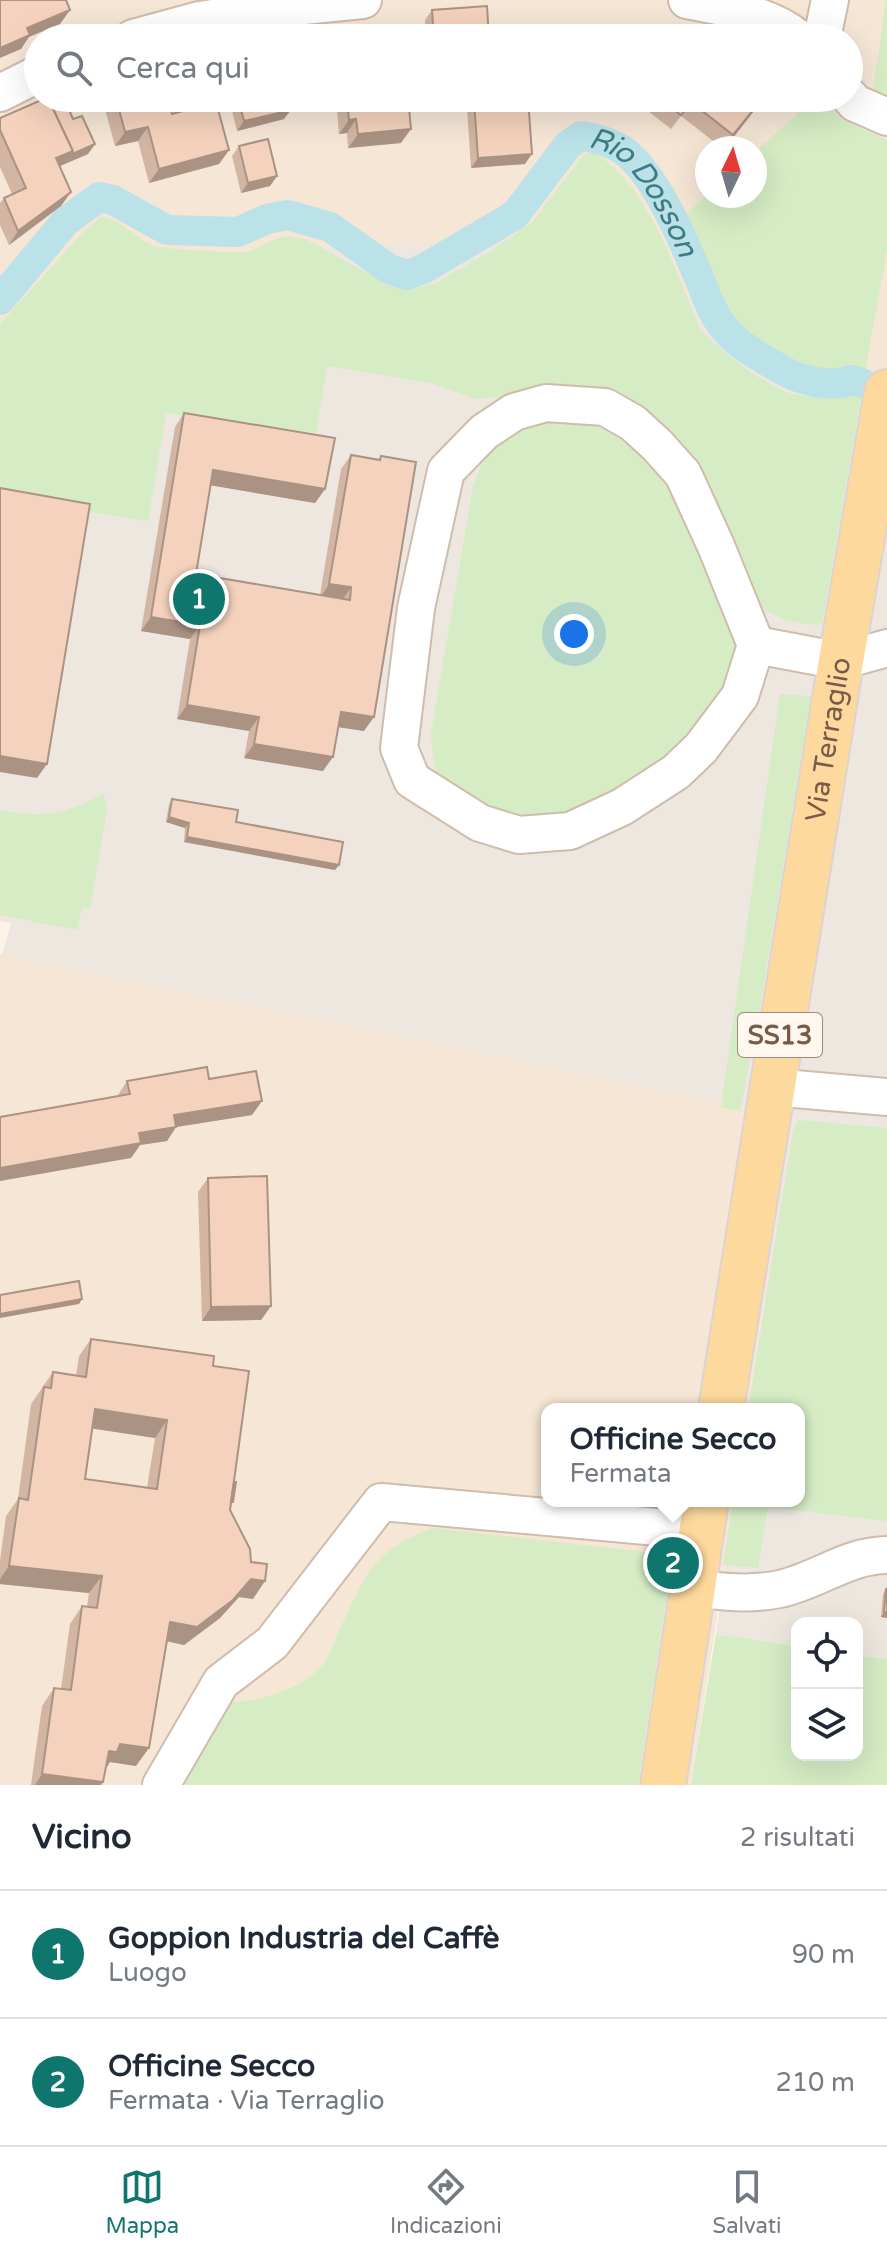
<!DOCTYPE html>
<html lang="it">
<meta charset="utf-8">
<style>
:root{--surface:#fff;--page:#f6f6f7;--text:#1f2937;--muted:#747a83;--line:#e0e1e3;--accent:#0f766e}
body{margin:0;font-family:"Varela Round",sans-serif;background:var(--page);color:var(--text)}
.controls{position:absolute;right:24px;bottom:24px;display:grid;overflow:hidden;border-radius:16px;box-shadow:0 8px 32px #0002}
.controls button{width:72px;height:72px;display:grid;place-items:center;padding:0;border:0;border-bottom:2px solid var(--line);background:var(--surface);color:var(--text);font:40px sans-serif}
.compass{position:absolute;left:695px;top:136px;width:72px;height:72px;border-radius:50%;background:var(--surface);box-shadow:0 8px 32px #0002;rotate:5deg}
.you{position:absolute;left:574px;top:634px;width:28px;height:28px;margin:-20px;border:6px solid #fff;border-radius:50%;background:#1a73e8;box-shadow:0 0 0 12px #1a73e833}
.badge{display:grid;place-items:center;width:52px;height:52px;border-radius:50%;background:var(--accent);color:#fff;font-size:26px;font-weight:700}
.pin{position:absolute;translate:-50% -50%;border:4px solid #fff;box-shadow:0 2px 8px #0006}
.popup{position:absolute;left:541px;top:1403px;width:264px;height:104px;box-sizing:border-box;display:grid;place-content:center;border-radius:16px;background:var(--surface);filter:drop-shadow(0 2px 6px #0005);font-size:26px;white-space:nowrap;color:var(--muted)}
.popup b{font-size:30px;color:var(--text)}
.popup::after{content:'';position:absolute;left:50%;top:100%;margin-left:-16px;border:16px solid transparent;border-top-color:var(--surface)}
.list{margin:0;padding:0;list-style:none}
h2{display:flex;justify-content:space-between;align-items:center;height:104px;margin:0;padding:0 32px;font-size:34px}
h2 small{font-size:26px;font-weight:400;color:var(--muted)}
.list li{display:grid;grid-template-columns:52px 1fr auto;gap:24px;align-items:center;box-sizing:border-box;height:128px;padding:0 32px;border-top:2px solid var(--line)}
.list b{display:block;font-size:30px;white-space:nowrap}
.list p{margin:0;font-size:26px;white-space:nowrap;color:var(--muted)}
.list em{font-size:26px;font-style:normal;color:var(--muted)}
.icon{flex:none;width:44px;height:44px;fill:none;stroke:currentColor;stroke-width:2;stroke-linecap:round;stroke-linejoin:round}
.map{position:relative;flex:none;width:887px;height:1785px;overflow:hidden}
.search{position:absolute;background:var(--surface);box-shadow:0 8px 32px #0002;left:24px;right:24px;top:24px;height:88px;display:flex;align-items:center;gap:20px;box-sizing:border-box;padding:0 28px;border-radius:44px;color:var(--muted);font-size:30px}
.sheet{height:360px;background:var(--surface)}
nav{display:flex;justify-content:space-around;align-items:center;box-sizing:border-box;height:112px;border-top:2px solid var(--line);background:var(--surface);font-size:22px;color:var(--muted)}
nav a{display:grid;justify-items:center;gap:4px}
nav .on{color:var(--accent)}
.map>svg:first-child{display:block}
.residential{fill:#f5e6d5;fill-rule:evenodd}
.industrial{fill:#eee7e0}
.green{fill:#d5ecc4}
.lines{fill:none;stroke-linecap:round;stroke-linejoin:round}
.canal{stroke:#bae2e8;stroke-width:30}
.minor-casing{stroke:#d0bcac;stroke-width:40}
.major-casing{stroke:#dcd4d0;stroke-width:48}
.minor{stroke:#fff;stroke-width:36}
.major{stroke:#fed99d;stroke-width:44}
.wall{fill:#d2b5a3;fill-rule:evenodd}
.shaded-wall{fill:#ab9384}
.building{fill:#f4d2bd;stroke:#ab9384;stroke-width:2;fill-rule:evenodd}
.labels{text-anchor:middle;dominant-baseline:central;stroke-width:8;stroke-linejoin:round;paint-order:stroke}
.shield{fill:#fff8ee;stroke:#a1897b;stroke-width:2}
.shield-label{font-size:26px;font-weight:bold;fill:#795a4a}
.street-label{font-size:28px;fill:#795a4a;stroke:#fff8ee}
.water-label{font-size:30px;font-style:italic;fill:#3f7b86;stroke:#fff8ee}
</style>
<div class="map">
<svg width="887" height="1785" viewBox="0 0 887 1785">
<rect width="100%" height="100%" fill="#fdf4e7"/>
<g class="residential">
<path d="M0,0H887V403L0,350ZM38,38H849V98H38ZM707,148H755V196H707Z"/>
<path d="M0,954L790,1116L748,1409H547V1501H735L691,1785H0Z"/>
</g>
<path class="industrial" d="M574,235L887,403V1659L857,1655V1623H797V1646L716,1634L735,1501H799V1409H748L790,1116L2,955L11,923L0,921V350L73,260Z"/>
<g class="green">
<path d="M886,0H887V100L873,93Z"/>
<path d="M815,98H820L843,120L887,140V250L865,371L850,368L833,372L798,368L762,347L739,329L718,297L686,214L707,195L755,196V152Z"/>
<path d="M594,153C648,182 677,275 700,329C718,349 767,388 793,394C803,396 814,396 824,398L827,391H862L822,625C792,623 777,621 754,600L665,435L510,396L476,399L434,384L327,366L316,433L166,413L148,521L0,498V324L84,231L101,217C124,219 135,240 155,246C170,250 227,252 243,252C268,250 273,228 308,240L390,286L412,289L436,283L491,251L532,222L584,154Z"/>
<path d="M545,414L602,419L671,481L735,632L738,652L736,669L692,741L619,795L541,822L482,811L439,778L433,758L431,734L473,486L481,466L495,445Z"/>
<path d="M780,694L811,696L760,1007L740,1111L721,1107Z"/>
<path d="M103,794L107,809L90,909L82,908L77,930L0,915V810C43,818 64,815 103,794Z"/>
<path d="M798,1120L887,1128V1521L768,1507L758,1568L723,1565L733,1501H799V1409H748L793,1132Z"/>
<path d="M432,1528L654,1553L671,1566L638,1785H183L229,1703C263,1699 300,1692 324,1663C331,1654 335,1640 340,1629C367,1573 371,1552 432,1528Z"/>
<path d="M716,1634L797,1646V1755H857V1655L887,1659V1785H691Z"/>
</g>
<g class="lines">
<path class="canal" id="s1" d="M0,300L65,222L99,197L113,200L167,230L238,232L267,219L288,215L330,227L389,269L407,275L423,269L515,215L568,145L581,136C596,138 608,141 621,149C654,170 684,242 699,278C706,295 712,313 723,327C738,346 762,358 782,370C801,381 832,388 852,380L862,383"/>
<g class="minor-casing">
<g id="minor">
<path d="M687,0C723,7 769,14 798,38"/>
<path d="M133,38L199,20L293,7L363,0"/>
<path d="M822,38L830,0"/>
<path d="M0,93L38,74"/>
<path d="M849,96L855,103L887,117"/>
<path d="M546,403L605,407L633,423L657,445L683,474L716,546L756,645L740,696L701,748L676,772L622,807L570,831L519,835L480,823L412,780L399,748L416,608L446,471L484,432L514,412Z"/>
<path d="M756,645L841,661L887,648"/>
<path d="M772,1087L887,1097"/>
<path d="M693,1588C722,1592 751,1595 780,1589C817,1581 848,1555 887,1555"/>
<path d="M161,1785L221,1682L272,1643L381,1502L701,1531"/>
</g>
</g>
<g class="major-casing">
<g id="major">
<path id="s2" d="M721,1409L841,661L887,392"/>
<path d="M663,1785L706,1501"/>
</g>
</g>
<use href="#minor" class="minor"/>
<use href="#major" class="major"/>
</g>
<g class="wall">
<path d="M432,10L489,38H426L425,20Z"/>
<path d="M102,98H168L172,114L229,150L219,164L149,183L138,141L115,146Z"/>
<path d="M229,98H288L284,119L237,131Z"/>
<path d="M336,98H408L401,143L348,148L347,133L339,134Z"/>
<path d="M430,98H528L525,164L471,168L467,109L431,112Z"/>
<path d="M631,98H764L725,148H722L681,116L671,129Z"/>
<path d="M49,100L73,119L95,144L88,154L60,166L71,192L61,206L9,245L0,225V203L4,198L12,194L0,167V118Z"/>
<path d="M239,146L277,176L270,186L241,193L232,156Z"/>
<path d="M184,413L325,489L315,503L211,485L196,574L320,595L341,469L351,455L379,460L381,456L364,731L338,727L323,771L244,758L249,731L177,719L190,639L141,631L175,427Z"/>
<path d="M172,799L236,822L339,865L335,870L184,842L185,828L166,822L169,804Z"/>
<path d="M209,1079L252,1115L176,1127L167,1141L140,1145L131,1158L118,1095L127,1081Z"/>
<path d="M208,1178L271,1306L261,1320L202,1321L198,1192Z"/>
<path d="M91,1339L213,1366L234,1482L233,1502L230,1506V1510L253,1599L239,1597L220,1618L184,1645L167,1641L136,1766L110,1762L106,1768L103,1782L101,1785H31L42,1706L54,1688L61,1689L70,1624L82,1606L87,1607L89,1593L0,1584V1561L6,1516L18,1499L31,1404L53,1372L76,1376L79,1356ZM92,1428L155,1438L147,1488L85,1479Z"/>
<path d="M886,1589H887V1618L881,1617L883,1594Z"/>
</g>
<g class="shaded-wall">
<path d="M70,10L60,24L29,37L21,49L0,58V48L27,28Z"/>
<path d="M763,98H764L725,148L733,135Z"/>
<path d="M474,100L467,109L431,112L438,102Z"/>
<path d="M291,110L284,119L237,131L244,121Z"/>
<path d="M356,119L347,133L339,134L349,120Z"/>
<path d="M148,127L138,141L115,146L125,132Z"/>
<path d="M411,129L401,143L348,148L358,134Z"/>
<path d="M95,144L88,154L46,172L56,158L73,151Z"/>
<path d="M229,150L219,164L149,183L159,169Z"/>
<path d="M532,154L525,164L471,168L478,158Z"/>
<path d="M277,176L270,186L241,193L248,183Z"/>
<path d="M71,192L61,206L9,245L18,231Z"/>
<path d="M213,470L325,489L315,503L203,484Z"/>
<path d="M329,584L351,587L342,601L320,598Z"/>
<path d="M151,617L200,625L190,639L141,631Z"/>
<path d="M187,705L259,717L249,731L177,719Z"/>
<path d="M341,712L374,717L364,731L331,726Z"/>
<path d="M254,744L333,757L323,771L244,758Z"/>
<path d="M0,756L47,764L37,778L0,772Z"/>
<path d="M169,817L189,823L185,828L166,822Z"/>
<path d="M187,837L339,865L335,870L184,842Z"/>
<path d="M262,1101L252,1115L176,1127L167,1141L140,1145L131,1158L0,1181V1168L139,1133L174,1115Z"/>
<path d="M82,1299L79,1304L0,1318V1314Z"/>
<path d="M271,1306L261,1320L202,1321L211,1307Z"/>
<path d="M95,1409L167,1420L155,1438L82,1427Z"/>
<path d="M9,1566L102,1576L89,1593L0,1584V1579Z"/>
<path d="M251,1579L265,1581L253,1599L239,1597L220,1618L184,1645L157,1639L170,1622Z"/>
<path d="M884,1612H887V1618L881,1617Z"/>
<path d="M120,1744L149,1748L136,1766L110,1762L105,1770L109,1751Z"/>
<path d="M42,1774L103,1782L101,1785H35Z"/>
</g>
<g class="building">
<path d="M0,0H66L70,10L27,28L30,35L0,48Z"/>
<path d="M487,6L489,38H434L432,10Z"/>
<path d="M371,32L394,34V38H360Z"/>
<path d="M46,98H48L73,151L56,158L71,192L18,231L4,198L26,188L0,130V118Z"/>
<path d="M53,98H64L73,119L82,116L95,144L70,155L73,151L49,100Z"/>
<path d="M116,98H168L172,114L216,102L229,150L159,169L148,127L125,132Z"/>
<path d="M238,98H288L291,110L244,121Z"/>
<path d="M347,98H408L411,129L358,134L356,119L349,120Z"/>
<path d="M438,98H528L532,154L478,158L474,100L438,102Z"/>
<path d="M659,98H763L733,135L691,102L681,115Z"/>
<path d="M268,139L277,176L248,183L239,146Z"/>
<path d="M184,413L335,438L325,489L213,470L196,574L350,600L351,587L329,584L351,455L380,460L381,456L416,462L374,717L341,712L333,757L254,744L259,717L187,705L200,625L151,617Z"/>
<path d="M0,488L90,504L47,764L0,756Z"/>
<path d="M172,799L238,810L236,822L343,842L339,865L187,837L189,823L169,817Z"/>
<path d="M207,1067L209,1079L256,1071L262,1101L174,1115L176,1127L139,1133L141,1143L0,1168V1117L130,1094L127,1081Z"/>
<path d="M267,1176L271,1306L211,1307L208,1178Z"/>
<path d="M79,1281L82,1299L0,1314V1295Z"/>
<path d="M91,1339L214,1356L213,1366L249,1371L230,1510L250,1549L251,1562L267,1564L265,1581L251,1579L233,1600L197,1627L170,1622L149,1748L120,1744L117,1752L109,1751L103,1782L42,1774L54,1688L71,1690L82,1606L97,1608L102,1576L9,1566L19,1498L28,1500L44,1387L51,1388L53,1372L86,1377ZM95,1409L167,1420L157,1489L85,1479Z"/>
<path d="M234,1482H236L233,1502H231Z"/>
<path d="M886,1589H887V1612H884Z"/>
</g>
<g class="labels">
<rect class="shield" x="738" y="1013" width="84" height="44" rx="6"/>
<g class="shield-label">
<text x="780" y="1035">SS13</text>
</g>
<g class="street-label">
<text stroke="none"><textPath href="#s2" startOffset="678">Via Terraglio</textPath></text>
</g>
<g class="water-label">
<text stroke="none"><textPath href="#s1" startOffset="796">Rio Dosson</textPath></text>
</g>
</g>
</svg>
<div class="controls">
<button><svg class="icon" aria-label="locate" viewBox="0 0 24 24"><circle cx="12" cy="12" r="6"/><path d="M12 2v4M12 18v4M2 12h4M18 12h4"/></svg></button>
<button><svg class="icon" aria-label="layers" viewBox="0 0 24 24"><path d="M12 4l9 5-9 5-9-5zM3 14l9 5 9-5"/></svg></button>
</div>
<svg class="compass" viewBox="-18 -18 36 36"><path d="M0-13l5 13h-10z" fill="#e53935"/><path d="M0 13l5-13h-10z" fill="#747a83"/></svg>
<div class="you"></div>
<div class="pin badge" style="left:199px;top:599px">1</div>
<div class="pin badge" style="left:673px;top:1563px">2</div>
<div class="popup"><b>Officine Secco</b>Fermata</div>
<div class="search"><svg class="icon" aria-label="search" viewBox="0 0 24 24"><circle cx="10" cy="10" r="6"/><path d="M15 15l6 6"/></svg>Cerca qui</div>
</div>
<section class="sheet">
<h2>Vicino<small>2 risultati</small></h2>
<ul class="list">
<li><span class="badge">1</span><div><b>Goppion Industria del Caffè</b><p>Luogo</p></div><em>90 m</em></li>
<li><span class="badge">2</span><div><b>Officine Secco</b><p>Fermata · Via Terraglio</p></div><em>210 m</em></li>
</ul>
</section>
<nav>
<a class="on"><svg class="icon" aria-label="map" viewBox="0 0 24 24"><path d="M3 6l6-2 6 2 6-2v14l-6 2-6-2-6 2zM9 4v14M15 6v14"/></svg>Mappa</a>
<a><svg class="icon" aria-label="directions" viewBox="0 0 24 24"><path d="M12 3l9 9-9 9-9-9zM9 14v-3h6M13 9l2 2-2 2"/></svg>Indicazioni</a>
<a><svg class="icon" aria-label="saved" viewBox="0 0 24 24"><path d="M7 4h10v16l-5-4-5 4z"/></svg>Salvati</a>
</nav>
